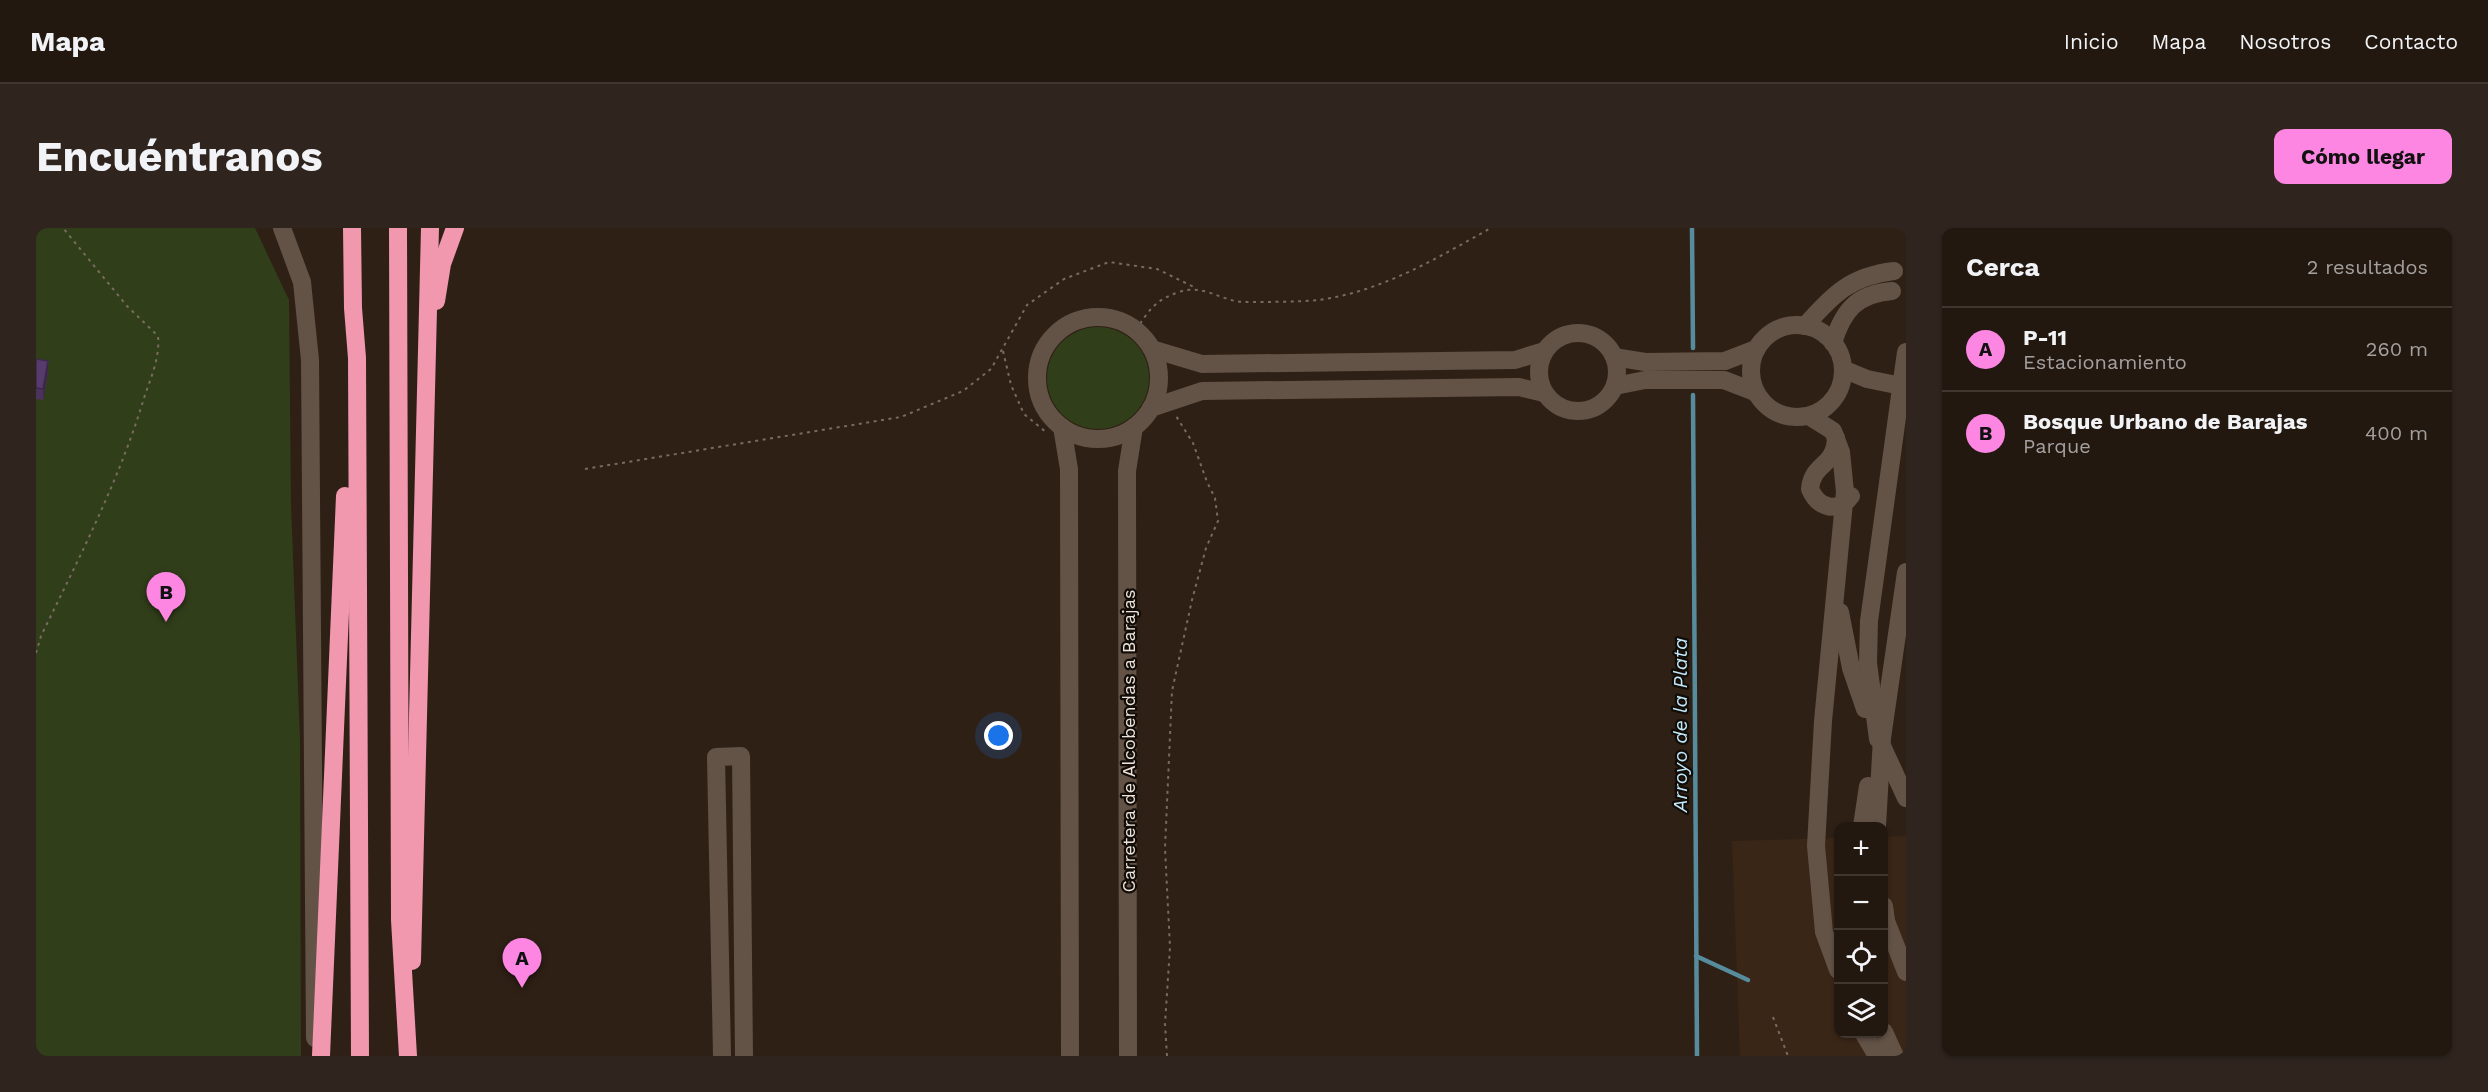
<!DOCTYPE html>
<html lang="es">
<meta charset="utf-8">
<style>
:root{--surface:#231810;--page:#2f251e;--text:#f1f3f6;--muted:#a3a09f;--line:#403730;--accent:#fd86e2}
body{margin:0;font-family:"Work Sans",sans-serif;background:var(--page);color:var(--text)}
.controls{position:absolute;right:18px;bottom:18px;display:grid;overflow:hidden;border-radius:12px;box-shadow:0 2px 4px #0004}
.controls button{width:54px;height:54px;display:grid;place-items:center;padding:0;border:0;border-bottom:2px solid var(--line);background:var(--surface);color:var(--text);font:30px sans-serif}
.you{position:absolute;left:963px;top:508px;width:21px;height:21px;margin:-15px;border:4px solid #fff;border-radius:50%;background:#1a73e8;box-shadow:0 0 0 9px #1a73e833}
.badge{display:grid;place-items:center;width:39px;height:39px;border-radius:50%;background:var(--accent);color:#111;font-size:20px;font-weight:700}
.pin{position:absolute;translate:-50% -50px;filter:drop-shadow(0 2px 3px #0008)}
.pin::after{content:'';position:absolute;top:32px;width:21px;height:18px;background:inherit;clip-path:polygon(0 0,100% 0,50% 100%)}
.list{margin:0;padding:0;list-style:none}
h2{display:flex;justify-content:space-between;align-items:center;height:78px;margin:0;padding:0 24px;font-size:26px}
h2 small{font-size:20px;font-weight:400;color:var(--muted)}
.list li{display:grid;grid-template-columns:39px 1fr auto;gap:18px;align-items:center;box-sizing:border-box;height:84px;padding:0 24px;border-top:2px solid var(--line)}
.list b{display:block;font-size:22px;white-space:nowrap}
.list p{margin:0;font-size:20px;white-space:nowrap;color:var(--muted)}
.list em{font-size:20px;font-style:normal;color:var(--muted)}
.icon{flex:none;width:33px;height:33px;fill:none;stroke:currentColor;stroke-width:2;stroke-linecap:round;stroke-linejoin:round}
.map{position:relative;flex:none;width:1870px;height:828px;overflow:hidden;border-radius:12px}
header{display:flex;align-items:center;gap:36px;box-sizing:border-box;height:84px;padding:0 30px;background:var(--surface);border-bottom:2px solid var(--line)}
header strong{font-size:28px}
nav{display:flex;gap:33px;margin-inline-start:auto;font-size:21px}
.intro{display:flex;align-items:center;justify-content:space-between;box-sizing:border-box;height:144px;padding:0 36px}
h1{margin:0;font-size:42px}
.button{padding:15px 27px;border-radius:12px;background:var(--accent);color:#111;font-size:21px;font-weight:700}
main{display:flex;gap:36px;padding:0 36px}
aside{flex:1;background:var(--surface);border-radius:12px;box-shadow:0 2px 4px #0004}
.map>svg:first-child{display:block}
.built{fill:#3a2617}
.green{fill:#313e1a}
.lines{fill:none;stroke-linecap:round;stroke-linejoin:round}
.stream{stroke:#568c9d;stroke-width:4.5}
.path{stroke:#786b61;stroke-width:2;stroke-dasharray:3 4.5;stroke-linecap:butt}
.minor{stroke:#635246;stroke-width:18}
.highway{stroke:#f197ae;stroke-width:18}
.wall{fill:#4b335e}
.shaded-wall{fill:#3d294c}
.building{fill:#573b6d;stroke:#3d294c;stroke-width:1.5}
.labels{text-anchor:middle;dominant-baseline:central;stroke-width:4.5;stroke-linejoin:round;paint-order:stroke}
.street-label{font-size:18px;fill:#ede3db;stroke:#120c07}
.water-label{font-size:20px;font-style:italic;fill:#c2e8fa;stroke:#120c07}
</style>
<header>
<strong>Mapa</strong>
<nav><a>Inicio</a><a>Mapa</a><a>Nosotros</a><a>Contacto</a></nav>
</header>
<div class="intro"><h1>Encuéntranos</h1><a class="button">Cómo llegar</a></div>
<main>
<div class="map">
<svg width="1870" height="828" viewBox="0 0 1870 828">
<rect width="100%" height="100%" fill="#2f2015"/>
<path class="built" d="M1870,608V828H1704L1696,613L1802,610V806H1848V609Z"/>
<g class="green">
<path d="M0,0H219L253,72L255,277L264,511L265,828H0Z"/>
<circle cx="1062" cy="150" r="51"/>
</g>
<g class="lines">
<g class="stream">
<path d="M1656,0L1657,120"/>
<path d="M1657,167L1661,828"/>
<path d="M1660,728L1712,752"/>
</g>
<g class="path">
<path d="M1100,102C1113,82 1119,72 1143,64C1167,55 1186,74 1209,74C1230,74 1263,74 1282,72C1345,64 1401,30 1455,0"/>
<path d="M967,123L975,157L988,186L1011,205"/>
<path d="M549,241L865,189L927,163L955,141L991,77L1028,51L1073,34L1121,41L1160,60"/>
<path d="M0,425L5,408C43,330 83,253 108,170C115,149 124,130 122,108L91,78L27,0"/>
<path d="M1737,789L1752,828"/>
<path d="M1131,828L1129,796L1134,719L1129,620L1136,463L1156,372L1170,320L1182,293L1179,270L1171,254L1157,215L1140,188"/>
</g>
<g class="minor">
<path d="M246,0L266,54L274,132L279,810"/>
<circle cx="1062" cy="150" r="61"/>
<circle cx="1761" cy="143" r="46"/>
<path d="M1769,98C1797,66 1815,48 1858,43"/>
<circle cx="1542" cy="144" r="39"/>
<path d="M1797,115C1807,83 1820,66 1856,63"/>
<path d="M1116,121L1166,136L1479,132L1508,123"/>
<path d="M1578,129L1609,134L1689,133L1720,121"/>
<path d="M1807,141L1831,151L1870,159"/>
<path d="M1579,158L1609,152H1688L1719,164"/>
<path d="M1115,180L1166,163L1483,159L1508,165"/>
<path d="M1773,188L1797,203L1805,224L1809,264L1787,493L1780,618L1788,704L1802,742"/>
<path d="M1026,199L1033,241L1034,828"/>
<path d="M1800,210C1799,239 1776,235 1774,261C1782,280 1802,286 1815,268"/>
<path d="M1804,384L1815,440L1829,481"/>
<path d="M1842,511L1832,435L1833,393L1870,124"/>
<path d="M1847,520L1870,570"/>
<path d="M1826,598L1832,558"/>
<path d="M1841,598L1846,510L1870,344"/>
<path d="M1848,678L1850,693L1870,744"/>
<path d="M1848,804L1859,828"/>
<path d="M1828,806L1841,828"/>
<path d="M686,828L680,529L705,528L708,828"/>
<path d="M1092,828L1091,243L1098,199"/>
</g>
<g class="highway">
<path d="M316,0L317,80L321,130L324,828"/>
<path d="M362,0L364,692L372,828"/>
<path d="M400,73L406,36L419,0"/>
<path d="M376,733L394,0"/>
<path d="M285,828L309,268"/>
</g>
</g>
<path class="wall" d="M0,131L12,144L7,172L0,171Z"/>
<path class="shaded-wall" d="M12,133V144L7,172V161Z"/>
<path class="building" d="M0,131L12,133L7,161L0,160Z"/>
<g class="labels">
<g class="street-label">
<text transform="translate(1092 513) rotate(-90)">Carretera de Alcobendas a Barajas</text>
</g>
<g class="water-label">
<text transform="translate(1644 497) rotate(-90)">Arroyo de la Plata</text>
</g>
</g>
</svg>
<div class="controls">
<button>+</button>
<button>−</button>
<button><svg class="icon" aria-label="locate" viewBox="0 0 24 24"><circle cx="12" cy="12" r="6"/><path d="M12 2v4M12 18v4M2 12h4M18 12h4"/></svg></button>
<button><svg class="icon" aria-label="layers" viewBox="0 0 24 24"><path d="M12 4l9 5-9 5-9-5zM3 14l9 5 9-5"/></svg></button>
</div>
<div class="you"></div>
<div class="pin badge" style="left:486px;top:760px">A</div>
<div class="pin badge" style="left:130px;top:394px">B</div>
</div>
<aside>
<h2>Cerca<small>2 resultados</small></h2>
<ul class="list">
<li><span class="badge">A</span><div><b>P-11</b><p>Estacionamiento</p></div><em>260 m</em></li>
<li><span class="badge">B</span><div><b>Bosque Urbano de Barajas</b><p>Parque</p></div><em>400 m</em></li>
</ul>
</aside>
</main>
